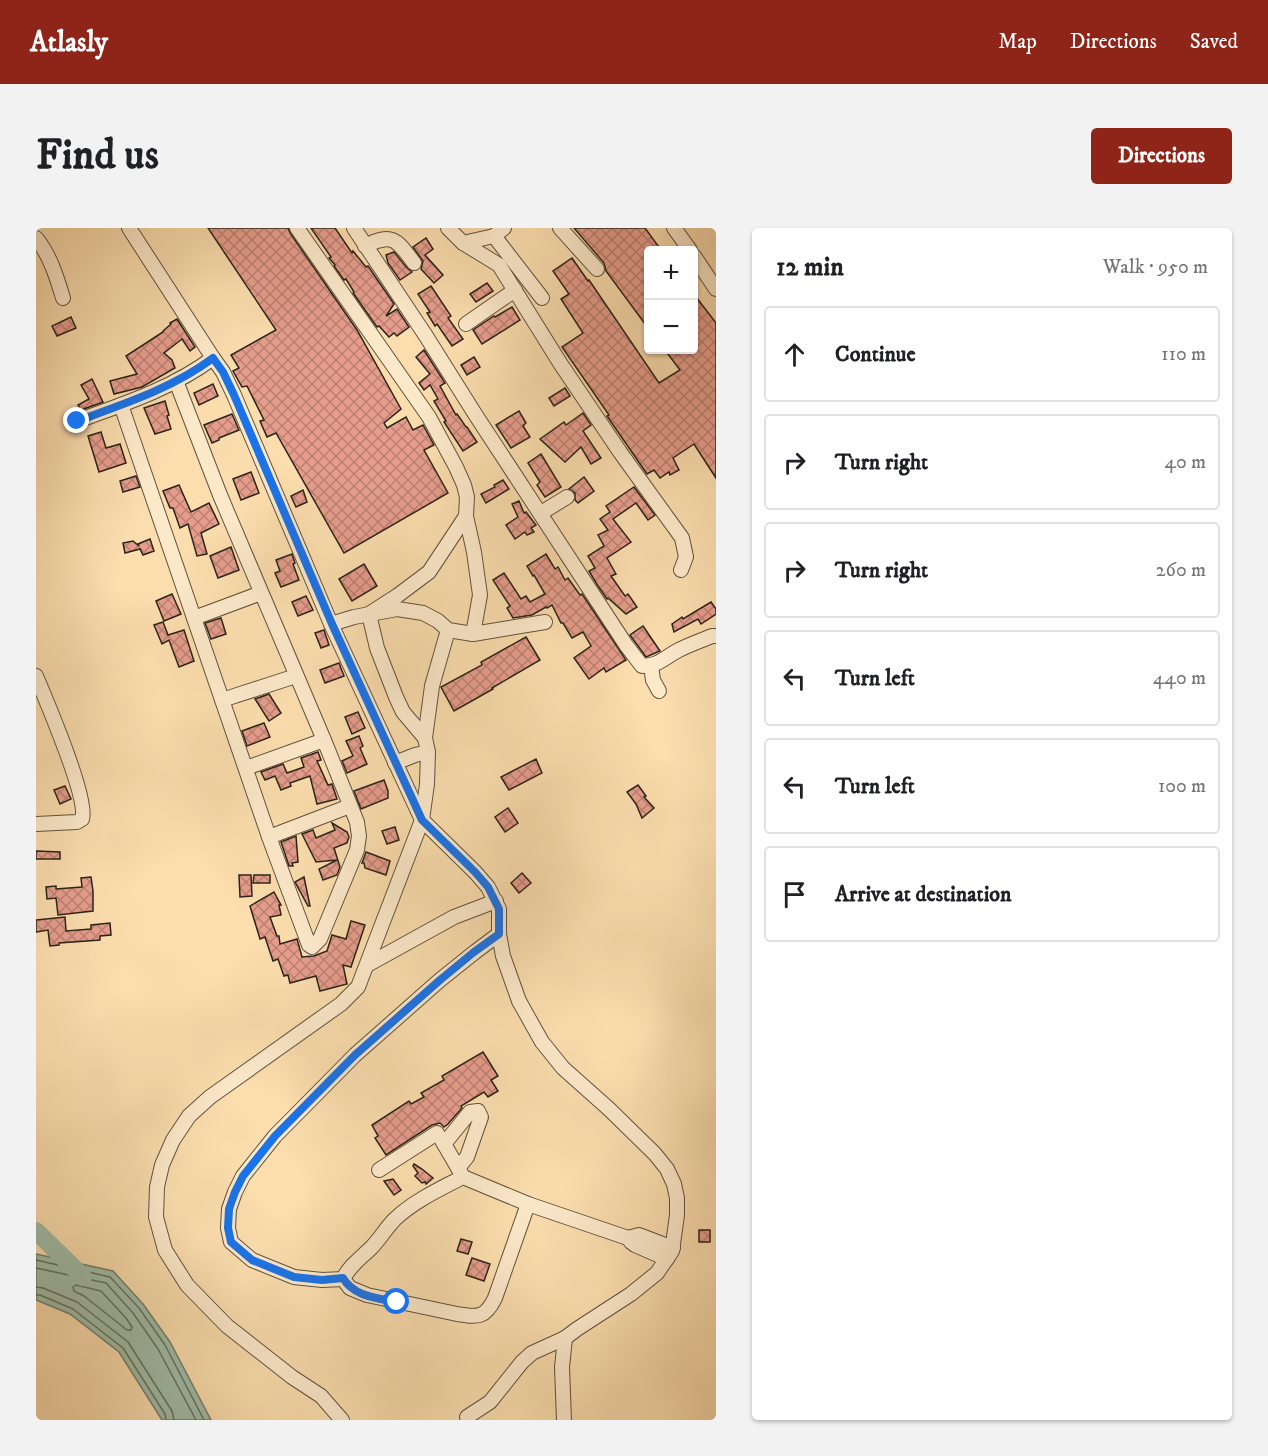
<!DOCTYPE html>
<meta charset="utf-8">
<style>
:root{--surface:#fff;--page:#f2f2f2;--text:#202124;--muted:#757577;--line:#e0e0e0;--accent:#8f2418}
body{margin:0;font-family:"IM FELL DW Pica",serif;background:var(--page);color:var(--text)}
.controls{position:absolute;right:18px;top:18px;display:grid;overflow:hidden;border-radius:6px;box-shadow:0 2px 4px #0004}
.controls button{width:54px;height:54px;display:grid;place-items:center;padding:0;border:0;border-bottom:2px solid var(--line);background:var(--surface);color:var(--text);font:30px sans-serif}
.stop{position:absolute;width:18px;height:18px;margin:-14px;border:4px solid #1a73e8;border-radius:50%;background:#fff}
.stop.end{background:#1a73e8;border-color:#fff;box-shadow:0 2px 6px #0008}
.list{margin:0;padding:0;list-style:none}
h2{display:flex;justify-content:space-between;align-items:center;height:78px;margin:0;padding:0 24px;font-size:26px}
h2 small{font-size:20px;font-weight:400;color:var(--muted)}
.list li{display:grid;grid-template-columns:39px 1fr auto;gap:18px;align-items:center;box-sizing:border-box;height:96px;margin:0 12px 12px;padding:0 12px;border:2px solid var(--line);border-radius:6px}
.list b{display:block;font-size:22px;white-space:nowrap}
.list em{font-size:20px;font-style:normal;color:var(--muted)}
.icon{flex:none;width:33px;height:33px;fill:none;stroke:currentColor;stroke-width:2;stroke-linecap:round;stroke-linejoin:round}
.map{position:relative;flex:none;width:680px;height:1192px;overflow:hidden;border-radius:6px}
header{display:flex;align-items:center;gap:36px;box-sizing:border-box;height:84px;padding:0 30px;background:var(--accent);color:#fff}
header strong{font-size:28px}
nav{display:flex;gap:33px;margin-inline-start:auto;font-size:21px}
.intro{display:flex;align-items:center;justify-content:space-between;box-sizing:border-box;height:144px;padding:0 36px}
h1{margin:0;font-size:42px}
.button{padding:15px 27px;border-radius:6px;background:var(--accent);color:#fff;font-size:21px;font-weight:700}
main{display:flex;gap:36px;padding:0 36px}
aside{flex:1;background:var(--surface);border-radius:6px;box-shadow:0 2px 4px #0004}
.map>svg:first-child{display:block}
.water{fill:#9fbca7;stroke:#717f6e;stroke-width:1.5}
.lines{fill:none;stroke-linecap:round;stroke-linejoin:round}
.shore{stroke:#657060;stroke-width:1.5}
.river{stroke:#9fbca7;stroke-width:18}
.building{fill:url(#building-cross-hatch);stroke:#2b2319;stroke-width:1.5}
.minor-casing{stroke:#5f523e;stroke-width:16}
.minor{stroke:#fce9ca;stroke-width:14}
.route{stroke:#1a73e8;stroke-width:8}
</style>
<header>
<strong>Atlasly</strong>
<nav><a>Map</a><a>Directions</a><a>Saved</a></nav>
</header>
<div class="intro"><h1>Find us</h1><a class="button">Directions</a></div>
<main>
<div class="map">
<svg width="680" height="1192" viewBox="0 0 680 1192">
<defs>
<pattern id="building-cross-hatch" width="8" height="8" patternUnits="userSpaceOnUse" patternTransform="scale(1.5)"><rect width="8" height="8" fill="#e69d8c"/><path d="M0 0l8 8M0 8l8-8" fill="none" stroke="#bb8072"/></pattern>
</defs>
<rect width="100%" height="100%" fill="#fbddae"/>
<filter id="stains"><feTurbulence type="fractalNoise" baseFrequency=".00333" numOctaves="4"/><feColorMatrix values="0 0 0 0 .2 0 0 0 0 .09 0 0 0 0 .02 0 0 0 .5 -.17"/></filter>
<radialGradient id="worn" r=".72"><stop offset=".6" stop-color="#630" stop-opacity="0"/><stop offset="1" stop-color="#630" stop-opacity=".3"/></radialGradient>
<path class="water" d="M0,1026L77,1043L107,1076L134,1114L175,1192H126L83,1124L34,1086L0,1072Z"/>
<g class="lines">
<g class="shore">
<path d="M0,1032L74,1049L103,1080L129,1117L168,1192"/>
<path d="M0,1040L70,1055L97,1085L122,1121L160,1192"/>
<path d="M40,1057L65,1063L90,1090L96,1099L95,1102H91L48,1068L38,1063L37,1059Z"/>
<path d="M0,1059L7,1060L41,1074L92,1114L136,1183L138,1192"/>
<path d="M0,1067H4L37,1081L87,1120L129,1186L130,1192"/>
</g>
<path class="river" d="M0,1003L47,1049"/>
</g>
<g class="building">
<path d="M172,0H252L254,5L321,102L365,181L348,195L351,200L370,189L377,202L387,197L398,217L388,222L412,265L308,325L240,205L231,209L224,193L228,192L211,158L206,159L197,143L203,140L195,127L240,102Z"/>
<path d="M275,0H299L316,25L317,23L330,39L332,38L358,76L350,88L361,81L373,99L361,108L358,105L353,109L343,98L341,99L317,65L318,64L310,51L308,52L298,38L299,37L293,30L295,29Z"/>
<path d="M538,0H609L625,22H612V100L570,43L568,35Z"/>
<path d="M390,10L397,21L389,27L407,47L398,55L385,41L387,33L377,19Z"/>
<path d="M358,24L371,40L376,44L364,52L352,35L350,27Z"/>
<path d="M536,30L552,53L553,52L623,155L644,142L629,122H657V65L680,95V250L658,216L637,230L643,242L634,247L633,244L624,250L618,242L611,246L571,188L573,187L526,119L547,105L525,71L533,66L517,43Z"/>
<path d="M451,55L457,63L440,74L434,66Z"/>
<path d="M395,58L415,88L412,90L427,111L416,118L401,96L399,98L391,85L394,84L382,66Z"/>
<path d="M476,79L484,92L446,116L437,102L458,88L459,89Z"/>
<path d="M35,89L40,100L21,108L16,98Z"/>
<path d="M141,91L159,119L154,123L146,111L128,125L136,132L139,140L106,159L78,166L74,153L101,146L90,128L127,104V103L135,96L134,95Z"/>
<path d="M388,122L409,155L404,158L420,187L421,186L430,199H431L441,214L427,223L408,194L410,193L398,173L402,171L394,157L388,162L383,155L394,146L380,129Z"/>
<path d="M438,129L444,139L431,147L425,137Z"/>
<path d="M56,151L67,174L45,182L42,177L53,171L45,157Z"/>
<path d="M177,156L182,168L163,177L158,165Z"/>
<path d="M529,160L534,168L518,178L513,170Z"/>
<path d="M129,173L133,187L131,188L135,201L119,206L108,180Z"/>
<path d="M483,183L490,195L487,198L494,209L475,220L460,197Z"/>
<path d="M547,185L555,197L547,203L565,230L555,236L545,219L529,234L504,211L528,194L530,197Z"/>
<path d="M196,186L203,202L183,210V212L176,215L168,197Z"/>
<path d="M65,204L70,220L84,216L90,235L63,244L52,208Z"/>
<path d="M505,226L525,259L509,269L501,257L504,254L492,235Z"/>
<path d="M215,244L223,265L205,272L197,251Z"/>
<path d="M100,248L104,259L87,264L84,253Z"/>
<path d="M548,249L558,263L542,275L539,272V265L533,261Z"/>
<path d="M467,252L473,261L450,275L445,266L459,259L458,257Z"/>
<path d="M143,257L155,284L173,275L183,296L165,305L171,326L161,328L152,296L144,300L137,280H134L127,263Z"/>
<path d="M598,259L619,287L612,292L600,275L577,291L595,314L571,330L580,346L575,348L589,368L592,366L601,379L590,386L572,370L571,371L562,358L553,343L559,340L552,328L568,318L562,307L572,302L564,291L574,284L570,278Z"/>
<path d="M267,262L271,274L260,279L255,268Z"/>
<path d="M483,273L488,285L490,284L500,297L495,300L498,304L491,307L489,304L479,311L470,297L482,289L476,276Z"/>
<path d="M114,311L118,323L107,327L104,321L89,325L87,315L97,313L103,318L102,316Z"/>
<path d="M195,319L203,342L182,350L174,328Z"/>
<path d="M256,326L259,335L257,336L263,352L245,359L239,345L244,343L240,332Z"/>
<path d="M510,326L519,341L522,339L529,352L532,350L544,367L546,366L590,432L570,444L568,440L553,451L538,430L555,418L547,404L536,410L527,395H525L516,377L511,380L510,379L496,387L477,390L471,380L474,378L457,352L468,345L485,371L490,368L494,374L509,366L498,347L497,348L491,338Z"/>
<path d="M328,336L341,358L316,373L303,351Z"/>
<path d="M136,366L145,386L128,393L120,373Z"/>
<path d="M270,368L277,382L262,388L256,374Z"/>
<path d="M675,374L680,381V386L665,396L662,391L638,404L636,396L646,389L647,391Z"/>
<path d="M185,390L190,406L175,411L169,395Z"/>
<path d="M127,394L132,407L148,402L158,433L143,439L133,412L126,416L118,397Z"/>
<path d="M607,398L624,423L610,429L594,407Z"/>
<path d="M288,402L293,417L285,420L279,405Z"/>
<path d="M490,409L504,432L456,460L457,461L418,483L405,459L446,437L445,434Z"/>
<path d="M303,435L308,448L289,455L284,442Z"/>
<path d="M233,466L245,485L233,493L219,471Z"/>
<path d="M322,484L329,500L316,506L309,489Z"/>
<path d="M228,495L234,509L211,518L206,503Z"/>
<path d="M323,508L327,518L324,520L331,536L311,545L306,533L317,528L310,513Z"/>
<path d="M282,524L285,532L281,533L292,557L296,556L301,571L281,576L274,548L254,555L255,558L245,562L239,548L229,552L225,544L247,536L251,545L268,539L265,530Z"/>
<path d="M500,531L506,545L473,562L465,549Z"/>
<path d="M348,552L352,563V570L325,581L318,563Z"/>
<path d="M602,557L610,568L608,569L618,580L606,590L600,576L591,564Z"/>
<path d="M29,558L35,571L24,576L18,562Z"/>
<path d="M472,580L482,595L469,604L459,589Z"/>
<path d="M296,595L311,604L313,609L311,615L298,620L304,639L301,647L287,652L283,641L301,632L280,634L266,606L277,602L280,610L299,602Z"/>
<path d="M359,599L363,612L351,616L346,603Z"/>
<path d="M260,608L262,634L256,635L257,638H253L245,614Z"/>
<path d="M0,623L24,624V631H0Z"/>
<path d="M330,624L354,633L350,647L329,640L328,635H326Z"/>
<path d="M486,645L495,655L483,665L475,655Z"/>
<path d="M203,647H215L216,668L204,669Z"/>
<path d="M218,647H234V655H217Z"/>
<path d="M55,649L57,663V683L22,687L20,670L11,671L10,659L20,658V661L46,659L45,650Z"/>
<path d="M268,649L274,678H272L259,654Z"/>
<path d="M238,664L245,677H243L245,687L234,689L241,708H243L244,716L261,711L266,729L278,728L291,723L296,707L310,711L315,693L329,697L315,739L307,737L311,756L284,763L280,748L254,755L252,747L248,748L242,731L237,733L229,709L224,711L214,678Z"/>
<path d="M29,689L30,703L55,701V697L74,695L75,707L64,708V712L23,715V717L14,718L12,702L0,704V692Z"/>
<path d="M447,824L462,848L455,852L462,863L452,869L448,864L425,878L426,880L412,896L408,899L404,895L396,897L350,927L339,910L342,908L336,897L373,873L375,876L388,869L385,865L408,852L406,848Z"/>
<path d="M378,936L386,941L397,950L390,956L389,954L386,955L379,948L382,945L377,938Z"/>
<path d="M357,951L365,962L358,967L348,953Z"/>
<rect x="663" y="1002" width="11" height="12"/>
<path d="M425,1011L436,1014L432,1026L421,1023Z"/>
<path d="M436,1030L454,1036L448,1053L430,1047Z"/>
</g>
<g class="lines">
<g class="minor-casing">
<g id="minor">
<path d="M261,0L393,189L420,239L428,257L431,269L430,288L438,324L444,367L437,406"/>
<path d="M318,0L390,108L439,186L590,417L606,438C622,438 628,430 641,423C652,417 664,413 676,408H680"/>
<path d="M412,0L427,15L463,37L524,135L584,224L646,310L650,329L645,342"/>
<path d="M524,0L561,41"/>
<path d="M638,0L654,22"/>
<path d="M458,8L506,70"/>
<path d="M0,10C14,27 21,50 27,70"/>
<path d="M427,15L458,8L468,0"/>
<path d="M329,18C357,4 361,12 378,35"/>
<path d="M658,28L680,61"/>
<path d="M430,96L479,62"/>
<path d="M177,130L187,144L198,167L295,396L386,592L439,644L452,659L463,681V706L439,724L404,752L319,827L239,908L207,948L199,964L193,981L192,1000L195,1014L216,1032L258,1049L286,1052L307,1051C314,1037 325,1030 335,1020C344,1011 350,1000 359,991C378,973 404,961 427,949L492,976L592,1010L595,1014L599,1017L631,1031"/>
<path d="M85,177L233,609L273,717L276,719L284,711L321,622L323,608L321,594L288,512L184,267L140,153"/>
<path d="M41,193C88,176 137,160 177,130L93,0"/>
<path d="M505,285L531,269"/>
<path d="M158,390L225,365"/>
<path d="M295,396L318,389L361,381L387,385L402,393L412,402L437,406L509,394"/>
<path d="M615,438L617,452L623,463"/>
<path d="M0,448C10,472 53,572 46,591L41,594L0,596"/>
<path d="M186,472L260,448"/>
<path d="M389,510L367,484L360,469L341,420L333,386L361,368L393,344L430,288"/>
<path d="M359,535L379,527L392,524L389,510L396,458L412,402"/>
<path d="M210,540L288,512"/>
<path d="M233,609L314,578"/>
<path d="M331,737L418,689L460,673"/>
<path d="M404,909L426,947"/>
<path d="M408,916L434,884L442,883L445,889L431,929L422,940"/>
<path d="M343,942L401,905"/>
<path d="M592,1010L603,1007L637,1020"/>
<path d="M307,1051L314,1060L331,1067L421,1086C441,1089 449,1091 459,1070L492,976"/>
<path d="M431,1189L454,1174L486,1134L496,1125L529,1110L541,1101L595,1066L621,1045L636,1023L641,987V970L638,956L631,941L619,926L573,881L527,840L506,814L483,773L467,728L463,706"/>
<path d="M306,1192L285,1168L256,1149L191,1098L151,1057L129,1022L120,989L121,959L126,937L137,912L153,888L174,869L305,776L322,759L386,592L391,556L392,524"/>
<path d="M528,1192L526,1139L529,1110"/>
</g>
</g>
<use href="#minor" class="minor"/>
</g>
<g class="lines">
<path class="route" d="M41,193C88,176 137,160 177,130L187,144L198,167L296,396L386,592L439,644L452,659L463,681V706L438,724L404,752L319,827L239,908L207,948L199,964L193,981L192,1000L195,1014L216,1032L258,1049L286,1052L307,1050C318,1069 342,1070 361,1074"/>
</g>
<rect width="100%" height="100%" filter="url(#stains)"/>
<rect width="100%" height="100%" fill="url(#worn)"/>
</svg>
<div class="controls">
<button>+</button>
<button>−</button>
</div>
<div class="stop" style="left:361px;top:1074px"></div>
<div class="stop end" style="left:41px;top:193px"></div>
</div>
<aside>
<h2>12 min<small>Walk · 950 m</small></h2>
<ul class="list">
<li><svg class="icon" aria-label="ahead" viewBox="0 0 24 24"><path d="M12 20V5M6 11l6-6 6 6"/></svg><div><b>Continue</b></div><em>110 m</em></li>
<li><svg class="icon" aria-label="right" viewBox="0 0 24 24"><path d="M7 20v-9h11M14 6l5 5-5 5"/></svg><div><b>Turn right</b></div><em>40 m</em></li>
<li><svg class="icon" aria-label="right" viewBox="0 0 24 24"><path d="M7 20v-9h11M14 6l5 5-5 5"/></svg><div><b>Turn right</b></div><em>260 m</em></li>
<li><svg class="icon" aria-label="left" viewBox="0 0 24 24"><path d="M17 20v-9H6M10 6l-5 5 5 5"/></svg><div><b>Turn left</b></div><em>440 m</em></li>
<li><svg class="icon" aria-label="left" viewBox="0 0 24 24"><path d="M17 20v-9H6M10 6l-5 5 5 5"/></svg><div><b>Turn left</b></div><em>100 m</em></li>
<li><svg class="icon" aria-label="arrive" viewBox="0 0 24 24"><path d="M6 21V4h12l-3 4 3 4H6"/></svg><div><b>Arrive at destination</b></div></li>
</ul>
</aside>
</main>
